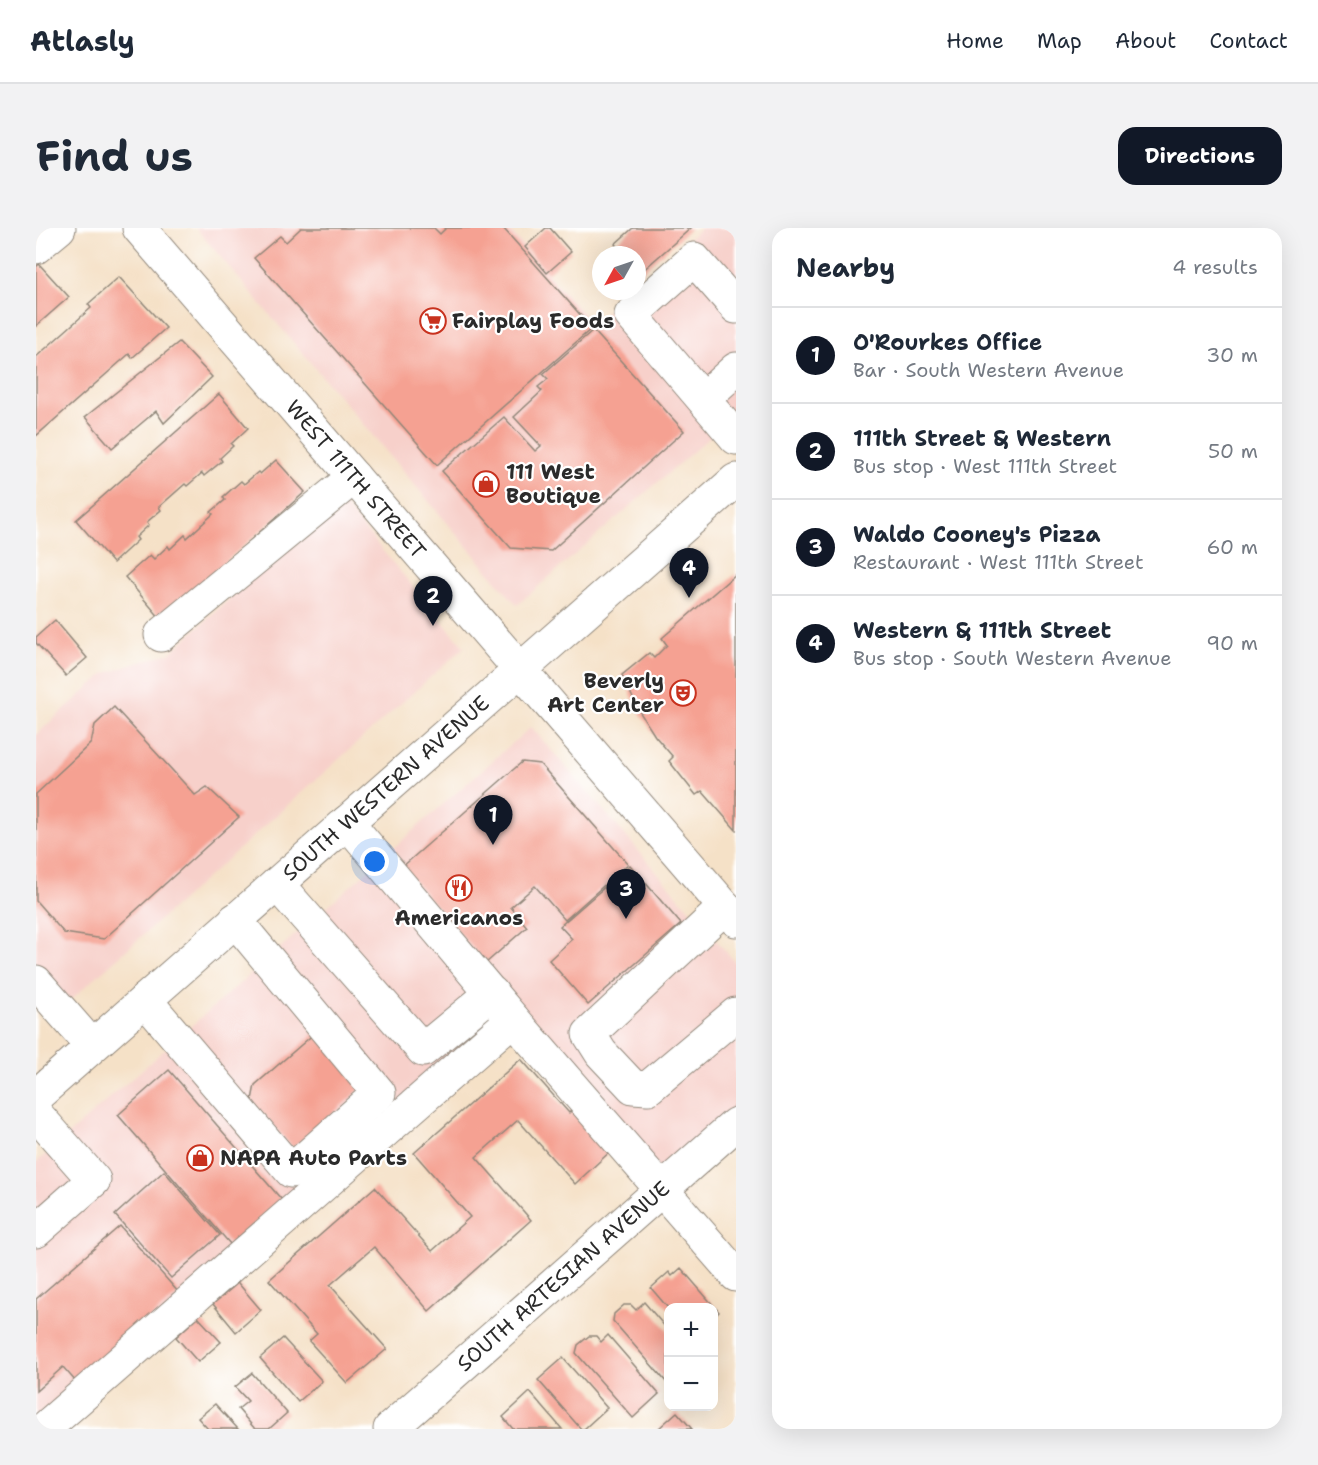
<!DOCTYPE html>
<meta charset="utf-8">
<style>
:root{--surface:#fff;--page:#f2f2f3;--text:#1f2937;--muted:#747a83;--line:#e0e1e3;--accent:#111827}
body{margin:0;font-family:"Shantell Sans",sans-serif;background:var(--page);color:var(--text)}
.controls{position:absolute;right:18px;bottom:18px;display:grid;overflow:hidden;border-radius:12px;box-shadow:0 6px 24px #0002}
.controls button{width:54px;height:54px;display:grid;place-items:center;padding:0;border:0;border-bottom:2px solid var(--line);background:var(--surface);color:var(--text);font:30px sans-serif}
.compass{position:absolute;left:556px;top:18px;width:54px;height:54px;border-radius:50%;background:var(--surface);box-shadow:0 6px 24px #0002;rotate:230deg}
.you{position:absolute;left:339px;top:634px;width:21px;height:21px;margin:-15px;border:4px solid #fff;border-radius:50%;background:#1a73e8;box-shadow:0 0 0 9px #1a73e833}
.badge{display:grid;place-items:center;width:39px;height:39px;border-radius:50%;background:var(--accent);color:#fff;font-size:20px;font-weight:700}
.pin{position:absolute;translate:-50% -50px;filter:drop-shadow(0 2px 3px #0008)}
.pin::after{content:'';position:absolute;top:32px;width:21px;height:18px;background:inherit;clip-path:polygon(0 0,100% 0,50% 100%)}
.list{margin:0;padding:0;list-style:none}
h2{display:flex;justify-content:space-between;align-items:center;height:78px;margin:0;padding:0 24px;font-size:26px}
h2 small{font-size:20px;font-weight:400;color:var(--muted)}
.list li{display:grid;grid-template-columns:39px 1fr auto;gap:18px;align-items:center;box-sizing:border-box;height:96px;padding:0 24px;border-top:2px solid var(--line)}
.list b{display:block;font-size:22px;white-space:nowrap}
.list p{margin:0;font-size:20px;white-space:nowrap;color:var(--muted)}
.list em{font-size:20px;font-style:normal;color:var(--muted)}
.map{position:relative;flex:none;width:700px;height:1201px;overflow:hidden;border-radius:18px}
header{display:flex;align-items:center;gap:36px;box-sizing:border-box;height:84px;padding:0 30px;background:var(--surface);border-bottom:2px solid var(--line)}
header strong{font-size:28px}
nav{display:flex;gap:33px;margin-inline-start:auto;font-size:21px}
.intro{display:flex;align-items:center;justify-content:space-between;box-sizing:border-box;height:144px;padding:0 36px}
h1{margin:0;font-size:42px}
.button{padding:15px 27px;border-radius:18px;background:var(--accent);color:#fff;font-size:21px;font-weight:700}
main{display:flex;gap:36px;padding:0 36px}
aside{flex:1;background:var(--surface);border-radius:18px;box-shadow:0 6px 24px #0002}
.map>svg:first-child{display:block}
.built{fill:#f7d0ca}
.building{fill:#f5a192}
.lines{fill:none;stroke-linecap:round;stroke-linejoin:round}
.minor-casing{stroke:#908679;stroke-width:35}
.major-casing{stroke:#908679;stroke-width:35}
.minor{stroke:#fff;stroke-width:33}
.major{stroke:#fff;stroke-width:33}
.labels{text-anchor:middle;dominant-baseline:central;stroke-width:4.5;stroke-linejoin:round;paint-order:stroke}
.poi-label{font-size:21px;font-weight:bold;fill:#2b2b2b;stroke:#fff;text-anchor:start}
.street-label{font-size:21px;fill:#2b2b2b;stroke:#fff}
</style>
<header>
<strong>Atlasly</strong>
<nav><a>Home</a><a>Map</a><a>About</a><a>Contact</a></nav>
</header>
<div class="intro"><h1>Find us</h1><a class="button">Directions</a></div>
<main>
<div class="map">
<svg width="700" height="1201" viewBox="0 0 700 1201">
<rect width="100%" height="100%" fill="#fff"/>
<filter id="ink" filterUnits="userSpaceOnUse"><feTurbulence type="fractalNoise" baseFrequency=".0167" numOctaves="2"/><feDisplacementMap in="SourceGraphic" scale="12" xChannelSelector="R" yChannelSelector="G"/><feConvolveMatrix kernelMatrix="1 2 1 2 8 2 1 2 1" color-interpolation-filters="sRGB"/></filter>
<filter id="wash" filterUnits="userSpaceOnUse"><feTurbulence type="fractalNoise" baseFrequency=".008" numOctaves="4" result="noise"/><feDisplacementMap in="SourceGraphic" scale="24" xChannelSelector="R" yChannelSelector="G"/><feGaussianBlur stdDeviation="1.35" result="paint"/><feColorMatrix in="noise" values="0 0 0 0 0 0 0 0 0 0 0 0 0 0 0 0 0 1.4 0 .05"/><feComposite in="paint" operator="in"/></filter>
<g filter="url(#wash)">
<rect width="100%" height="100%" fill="#f5e1c7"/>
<g class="built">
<path d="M160,0H471L556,96L594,63H601V57L665,0H700V186L481,377Z"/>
<path d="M303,271L428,419L30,776L0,742V507L68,446L134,425Z"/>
<path d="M495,499L700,735V891L624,957L475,787L0,1201V935Z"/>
</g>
<g id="blocks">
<g class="building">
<path d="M265,0H398L404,6L410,0H467L556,100L401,237L218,30L244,8L250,14Z"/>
<path d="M510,0H514L535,24L511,45L489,19Z"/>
<path d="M597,0H655L604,45L601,41V27H588L579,16Z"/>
<path d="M3,36L33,69L0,98V39Z"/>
<path d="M83,49L130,100L96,130L93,126L0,208V129L55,80L52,76Z"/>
<path d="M557,102L648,203L515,323L475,320L406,243L468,189L499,223L505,218L478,189L506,163L502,159L512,151L507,146Z"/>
<path d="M143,114L176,149L128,195L120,183L76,220L49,189Z"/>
<path d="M183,166L212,200L195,216L197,218L184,230L186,233L168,248L166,245L151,258L149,256L123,279L125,282L111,294L113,297L100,309L102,312L77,335L40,292Z"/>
<path d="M240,232L269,264L125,391L89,349L114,327L118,331L132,318L134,321L149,307L151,310L177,286L175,284L189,272L187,269L205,253L208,256L222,244L224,246Z"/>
<path d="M700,346V602L666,563L660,567L633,533L637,529L619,508L603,483L586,447L613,425L618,430L631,417L626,410Z"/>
<path d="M19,392L51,430L30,448L0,415V409Z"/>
<path d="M78,479L159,567L171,559L203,589L68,711L28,705L0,673V566L55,515L59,497Z"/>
<path d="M486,534L504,536L592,636L529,692L499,658L475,679L491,699L450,735L366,639Z"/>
<path d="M594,637L645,696L552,777L513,732L536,711L524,698Z"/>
<path d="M280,804L328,858L257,920L216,872L219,857Z"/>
<path d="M485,831L533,885L540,878L578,920L539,956L482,892L440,929L495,992L393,1083L338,1019L294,1057L351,1121L311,1155L273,1113L281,1106L233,1052L339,959L396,1023L434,989L378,925Z"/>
<path d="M133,842L246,972L195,1017L82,887Z"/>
<path d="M128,943L184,1007L135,1050L79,987Z"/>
<path d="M84,998L143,1065L41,1155L27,1139L0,1163V1071Z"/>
<path d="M645,1040L683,1084L678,1089V1080H632L615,1060L633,1044L636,1048Z"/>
<path d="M202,1055L225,1082L200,1104L177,1076Z"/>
<path d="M608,1074L632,1102V1156L577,1093L578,1086L588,1077H595L600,1082Z"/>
<path d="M162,1089L185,1114L162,1134L140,1109Z"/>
<path d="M572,1107L623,1166L597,1190L540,1125L542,1117L553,1108H560L565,1114Z"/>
<path d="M247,1110L286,1153L262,1174L224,1130Z"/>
<path d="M527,1130L571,1180L548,1201H545L502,1152Z"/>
<path d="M216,1145L251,1185L233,1201H219L202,1181L212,1173L199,1159Z"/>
<path d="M494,1164L526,1201H477L467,1189Z"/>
<path d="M179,1176L202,1201H172L162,1190Z"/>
<path d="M641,1184L656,1201H622Z"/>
</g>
</g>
</g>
<g filter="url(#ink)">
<use href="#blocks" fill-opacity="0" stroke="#908679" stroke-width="1.5"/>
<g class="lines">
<g class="minor-casing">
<g id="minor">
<path d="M0,19L23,0"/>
<path d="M700,79L658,31L595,87L700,210"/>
<path d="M667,171L700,141"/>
<path d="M125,407L318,249"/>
<path d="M311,594L477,791L700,1047"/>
<path d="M241,656L387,822L456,765"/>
<path d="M689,679L553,806L565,825L597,859L612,860L700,786"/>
<path d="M0,754L56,818"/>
<path d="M109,772L255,943L343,865L199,692"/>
<path d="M0,886L58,952L0,1003"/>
<path d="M8,1201L477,791"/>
<path id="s1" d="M354,1201L700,896"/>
</g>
</g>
<g class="major-casing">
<g id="major">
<path id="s2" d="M103,0L700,692"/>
<path id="s3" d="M0,868L700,252"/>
</g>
</g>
<use href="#minor" class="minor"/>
<use href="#major" class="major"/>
</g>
</g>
<defs>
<g id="supermarket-ring" transform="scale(1.35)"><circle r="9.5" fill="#fff" stroke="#c8321e" stroke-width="1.5"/><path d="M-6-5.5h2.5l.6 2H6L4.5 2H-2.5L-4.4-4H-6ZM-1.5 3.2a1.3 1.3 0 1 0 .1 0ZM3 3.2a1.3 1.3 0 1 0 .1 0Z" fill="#c8321e"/></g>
<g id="shop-ring" transform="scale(1.35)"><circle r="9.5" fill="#fff" stroke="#c8321e" stroke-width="1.5"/><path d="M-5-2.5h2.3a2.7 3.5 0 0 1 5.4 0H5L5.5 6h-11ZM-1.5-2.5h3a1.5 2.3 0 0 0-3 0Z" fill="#c8321e"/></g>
<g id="theatre-ring" transform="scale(1.35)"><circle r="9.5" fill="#fff" stroke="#c8321e" stroke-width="1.5"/><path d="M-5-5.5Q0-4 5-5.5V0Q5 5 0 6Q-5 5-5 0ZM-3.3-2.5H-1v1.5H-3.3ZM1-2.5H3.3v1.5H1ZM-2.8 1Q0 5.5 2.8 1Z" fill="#c8321e"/></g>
<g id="restaurant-ring" transform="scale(1.35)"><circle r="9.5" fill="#fff" stroke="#c8321e" stroke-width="1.5"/><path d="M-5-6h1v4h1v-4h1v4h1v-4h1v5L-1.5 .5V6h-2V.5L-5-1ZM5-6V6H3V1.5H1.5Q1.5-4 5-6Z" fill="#c8321e"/></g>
</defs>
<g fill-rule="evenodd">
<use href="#supermarket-ring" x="397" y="93"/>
<use href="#shop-ring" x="450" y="256"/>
<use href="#theatre-ring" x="647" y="465"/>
<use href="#restaurant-ring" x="423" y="660"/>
<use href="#shop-ring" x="164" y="930"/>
</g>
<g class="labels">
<g class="poi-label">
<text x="416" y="93">Fairplay Foods</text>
<text x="470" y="244">111 West<tspan x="470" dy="24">Boutique</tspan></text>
<text x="628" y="453" text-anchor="end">Beverly<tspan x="628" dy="24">Art Center</tspan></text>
<text x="423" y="690" text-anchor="middle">Americanos</text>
<text x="184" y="930">NAPA Auto Parts</text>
</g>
<g class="street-label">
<text stroke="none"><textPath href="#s2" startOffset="332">WEST 111TH STREET</textPath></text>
<text stroke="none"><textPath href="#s3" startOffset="466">SOUTH WESTERN AVENUE</textPath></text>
<text stroke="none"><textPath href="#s1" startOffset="231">SOUTH ARTESIAN AVENUE</textPath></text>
</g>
</g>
</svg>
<div class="controls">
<button>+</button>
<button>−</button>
</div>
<svg class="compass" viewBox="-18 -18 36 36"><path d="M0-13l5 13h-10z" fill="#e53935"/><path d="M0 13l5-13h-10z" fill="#747a83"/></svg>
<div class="you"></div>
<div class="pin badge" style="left:457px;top:617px">1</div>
<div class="pin badge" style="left:397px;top:398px">2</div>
<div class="pin badge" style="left:590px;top:691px">3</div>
<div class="pin badge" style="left:653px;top:370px">4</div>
</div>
<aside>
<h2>Nearby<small>4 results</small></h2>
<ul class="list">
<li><span class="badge">1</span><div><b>O'Rourkes Office</b><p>Bar · South Western Avenue</p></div><em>30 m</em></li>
<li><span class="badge">2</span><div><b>111th Street &amp; Western</b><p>Bus stop · West 111th Street</p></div><em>50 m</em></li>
<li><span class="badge">3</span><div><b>Waldo Cooney's Pizza</b><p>Restaurant · West 111th Street</p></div><em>60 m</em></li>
<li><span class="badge">4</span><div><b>Western &amp; 111th Street</b><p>Bus stop · South Western Avenue</p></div><em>90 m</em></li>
</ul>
</aside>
</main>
